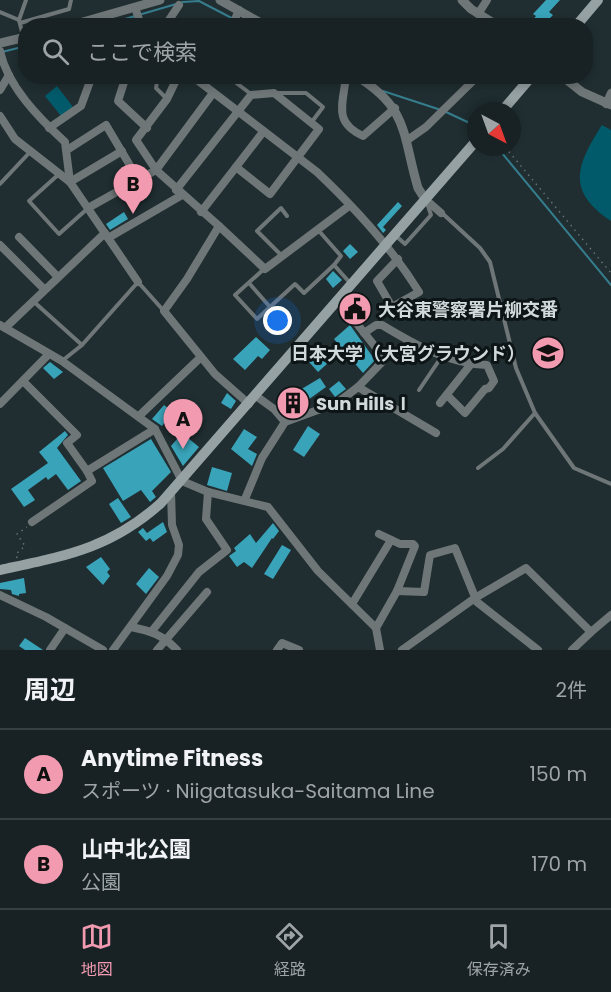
<!DOCTYPE html>
<html lang="ja">
<meta charset="utf-8">
<style>
:root{--surface:#182225;--page:#212a2d;--text:#f1f3f6;--muted:#9fa4a7;--line:#363f42;--accent:#f29ab0}
body{margin:0;font-family:Poppins,"Noto Sans JP",sans-serif;background:var(--page);color:var(--text)}
.compass{position:absolute;left:467px;top:102px;width:54px;height:54px;border-radius:50%;background:var(--surface);box-shadow:0 3px 9px #0003;rotate:139deg}
.you{position:absolute;left:278px;top:321px;width:21px;height:21px;margin:-15px;border:4px solid #fff;border-radius:50%;background:#1a73e8;box-shadow:0 0 0 9px #1a73e833}
.badge{display:grid;place-items:center;width:39px;height:39px;border-radius:50%;background:var(--accent);color:#111;font-size:20px;font-weight:700}
.pin{position:absolute;translate:-50% -50px;filter:drop-shadow(0 2px 3px #0008)}
.pin::after{content:'';position:absolute;top:32px;width:21px;height:18px;background:inherit;clip-path:polygon(0 0,100% 0,50% 100%)}
.list{margin:0;padding:0;list-style:none}
h2{display:flex;justify-content:space-between;align-items:center;height:78px;margin:0;padding:0 24px;font-size:26px}
h2 small{font-size:20px;font-weight:400;color:var(--muted)}
.list li{display:grid;grid-template-columns:39px 1fr auto;gap:18px;align-items:center;box-sizing:border-box;height:90px;padding:0 24px;border-top:2px solid var(--line)}
.list b{display:block;font-size:22px;white-space:nowrap}
.list p{margin:0;font-size:20px;white-space:nowrap;color:var(--muted)}
.list em{font-size:20px;font-style:normal;color:var(--muted)}
.icon{flex:none;width:33px;height:33px;fill:none;stroke:currentColor;stroke-width:2;stroke-linecap:round;stroke-linejoin:round}
.map{position:relative;flex:none;width:611px;height:650px;overflow:hidden}
.search{position:absolute;background:var(--surface);box-shadow:0 3px 9px #0003;left:18px;right:18px;top:18px;height:66px;display:flex;align-items:center;gap:15px;box-sizing:border-box;padding:0 21px;border-radius:24px;color:var(--muted);font-size:22px}
.sheet{height:258px;background:var(--surface)}
nav{display:flex;justify-content:space-around;align-items:center;box-sizing:border-box;height:84px;border-top:2px solid var(--line);background:var(--surface);font-size:16px;color:var(--muted)}
nav a{display:grid;justify-items:center;gap:3px}
nav .on{color:var(--accent)}
.map>svg:first-child{display:block}
.green{fill:#005a69}
.lines{fill:none;stroke-linecap:round;stroke-linejoin:round}
.stream{stroke:#357d8d;stroke-width:2}
.building{fill:#39a3b9}
.path{stroke:#657174;stroke-width:1.5;stroke-dasharray:1.5 4.5;stroke-linecap:butt}
.service{stroke:#6f7678;stroke-width:4}
.minor{stroke:#6f7678;stroke-width:8}
.tertiary{stroke:#6f7678;stroke-width:9}
.secondary{stroke:#96a1a4;stroke-width:10}
.labels{text-anchor:middle;dominant-baseline:central;stroke-width:6;stroke-linejoin:round;paint-order:stroke}
.poi-label{font-size:18px;font-weight:bold;fill:#d0d9db;stroke:#0e1516;text-anchor:start}
</style>
<div class="map">
<svg width="611" height="650" viewBox="0 0 611 650">
<rect width="100%" height="100%" fill="#202e31"/>
<g class="green">
<path d="M57,86L73,107L61,116L45,96Z"/>
<path d="M602,125L611,130V221C565,191 577,164 602,125Z"/>
</g>
<g class="lines">
<g class="stream">
<path d="M101,26L183,2L199,1L247,26"/>
<path d="M2,52L26,46"/>
<path d="M340,76L358,83"/>
<path d="M383,91L441,110"/>
<path d="M446,112L476,126"/>
<path d="M497,147L611,285"/>
</g>
</g>
<g class="building">
<path d="M546,0H560L549,12L553,15L547,21L553,26H528L536,16L533,14Z"/>
<path d="M398,202L402,206L383,227L386,230L383,233L377,225Z"/>
<path d="M124,212L128,219L110,230L106,224Z"/>
<path d="M350,244L358,252L350,259L343,251Z"/>
<path d="M333,271L342,280L333,288L326,279Z"/>
<path d="M365,299L370,306L358,316L352,308Z"/>
<path d="M350,325L375,360L363,373L334,339Z"/>
<path d="M256,337L270,350L262,359L258,356L245,370L233,359Z"/>
<path d="M309,345L327,364L318,372L301,353Z"/>
<path d="M50,362L63,372L54,379L43,368Z"/>
<path d="M320,378L326,387L287,415L278,403Z"/>
<path d="M339,381L346,389L335,397L329,389Z"/>
<path d="M227,393L236,401L231,409L221,403Z"/>
<path d="M164,405L173,412L162,426L152,419Z"/>
<path d="M308,426L320,434L304,457L293,450Z"/>
<path d="M244,429L257,437L248,449L257,454L252,466L231,449Z"/>
<path d="M65,431L68,435L57,448L81,481L68,490L56,474L48,480L46,477L28,490L35,500L24,507L11,489L48,463L39,452Z"/>
<path d="M182,433L199,447L183,466L171,446Z"/>
<path d="M151,439L171,472L152,491L156,497L150,502L141,490L123,501L103,468Z"/>
<path d="M212,467L232,473L227,491L207,485Z"/>
<path d="M118,498L131,517L121,523L109,504Z"/>
<path d="M163,522L167,532L153,542L150,538L146,541L138,532L143,528L147,533Z"/>
<path d="M273,523L279,531L273,539L272,538L252,568L244,562L237,567L229,556L236,551L234,548L250,534L256,543Z"/>
<path d="M282,545L291,550L273,579L264,574Z"/>
<path d="M101,557L110,569L107,572L110,576L103,585L86,567Z"/>
<path d="M149,568L159,577L146,594L136,584Z"/>
<path d="M24,578L26,593L19,594V596L12,594L11,590L0,589V583Z"/>
<path d="M25,638L43,650H25L19,646Z"/>
</g>
<g class="lines">
<g class="path">
<path d="M505,147L611,273"/>
<path d="M17,558L16,554L25,546L17,534L27,527"/>
</g>
<g class="service">
<path d="M0,12L19,20"/>
<path d="M20,23L69,9L71,0"/>
<path d="M23,36L19,20L26,0"/>
<path d="M158,76L156,88L166,98"/>
<path d="M227,76L251,94"/>
<path d="M278,93H306L323,107L311,123"/>
<path d="M59,174L29,201L59,234L87,209"/>
<path d="M0,184L30,152"/>
<path d="M442,213L480,248L490,262L516,368L535,413L574,468L611,484"/>
<path d="M319,231L341,256L334,265L351,284"/>
<path d="M396,236L405,244L431,215L427,203"/>
<path d="M282,256L257,231L281,208L287,216"/>
<path d="M249,283L270,307L257,319L235,295L264,269"/>
<path d="M33,301L82,345"/>
<path d="M270,307L295,284L304,293L334,265"/>
<path d="M62,361L82,345L138,282L163,310"/>
<path d="M419,390L442,356"/>
<path d="M478,468L503,449L535,413"/>
</g>
<g class="minor">
<path d="M135,7L141,26"/>
<path d="M478,14L487,0"/>
<path d="M165,26L179,5"/>
<path d="M232,26L239,10"/>
<path d="M0,51C8,87 39,118 65,142L70,182L138,282"/>
<path d="M126,76L118,101L147,128"/>
<path d="M178,76L167,99L136,140L156,170L219,226L187,279L164,311L215,374L249,404"/>
<path d="M192,76L317,172C354,207 392,248 419,292L392,307L377,281L398,259"/>
<path d="M346,76C343,105 333,122 363,136L395,108"/>
<path d="M0,90L9,75"/>
<path d="M606,104L611,93"/>
<path d="M0,116L15,139L70,182L122,151"/>
<path d="M49,128L81,106L92,76"/>
<path d="M406,141L426,127L478,76"/>
<path d="M67,150L106,125L138,179"/>
<path d="M236,167L263,132"/>
<path d="M176,190L251,95L274,93L319,129L270,194L236,167L201,212"/>
<path d="M425,199L441,213"/>
<path d="M88,208L156,170L213,93"/>
<path d="M219,226L265,269L349,206"/>
<path d="M19,237L57,276"/>
<path d="M108,238L182,195"/>
<path d="M0,245L44,289"/>
<path d="M338,300L385,359L358,387"/>
<path d="M0,325L62,361L155,429L182,481L208,492L268,507L318,571L376,628L380,650"/>
<path d="M5,328L105,233"/>
<path d="M364,333L376,325H382C415,345 447,363 487,365L494,381L489,388L485,389L465,413L447,395"/>
<path d="M23,381L77,435L67,443L87,471L155,429"/>
<path d="M256,396L274,409L285,422"/>
<path d="M440,403L471,364"/>
<path d="M0,404L49,354"/>
<path d="M139,416L201,357"/>
<path d="M245,499L262,458L285,422L337,403L358,387L436,433"/>
<path d="M32,522L92,481L87,471"/>
<path d="M397,591L424,592L430,555L455,548L477,602L538,650"/>
<path d="M0,595L46,617L103,650"/>
<path d="M352,604L391,540"/>
<path d="M131,627C151,631 163,635 177,650"/>
<path d="M376,628L397,591L415,546L413,544H400L379,534"/>
<path d="M152,631L199,572L227,550L206,519L208,492"/>
<path d="M50,650L65,628"/>
<path d="M113,650L167,576L178,555L179,545L172,525L171,492"/>
<path d="M157,650L207,592"/>
<path d="M277,650L282,643L299,650"/>
<path d="M402,650L475,598L526,568L591,632L611,615"/>
<path d="M572,650L591,632"/>
</g>
<g class="tertiary">
<path d="M220,0L266,26"/>
<path d="M462,0L471,9L498,26"/>
<path d="M69,26L160,0"/>
<path d="M0,43L26,37"/>
<path d="M356,76C409,108 402,134 418,188L425,199"/>
<path d="M562,76L582,92L611,105"/>
</g>
<g class="secondary">
<path d="M576,26L598,0"/>
<path d="M502,111L532,76"/>
<path d="M0,570C64,556 110,549 161,503L476,141"/>
</g>
</g>
<defs>
<g id="civic-disc" transform="scale(1.725)"><circle r="9.5" fill="#f29ab0" stroke="#0e1516"/><path d="M-.6-6.5H3V-4.5H.6V-3L4-1V1h2V6H-6V1h2V-1L-.6-3ZM-1.2 2.5V6h2.4V2.5Z" fill="#111"/></g>
<g id="university-disc" transform="scale(1.725)"><circle r="9.5" fill="#f29ab0" stroke="#0e1516"/><path d="M0-5L7-2L0 1L-7-2ZM-4 1L0 2.5L4 1V4Q0 6-4 4Z" fill="#111"/></g>
<g id="building-disc" transform="scale(1.725)"><circle r="9.5" fill="#f29ab0" stroke="#0e1516"/><path d="M-4-6H4V6H1V3H-1V6H-4ZM-2.5-4.3h1.7v1.8h-1.7ZM.8-4.3h1.7v1.8H.8ZM-2.5-1h1.7V.8h-1.7ZM.8-1h1.7V.8H.8Z" fill="#111"/></g>
</defs>
<g fill-rule="evenodd">
<use href="#civic-disc" x="355" y="309"/>
<use href="#university-disc" x="548" y="353"/>
<use href="#building-disc" x="293" y="403"/>
</g>
<g class="labels">
<g class="poi-label">
<text x="378" y="309">大谷東警察署片柳交番</text>
<text x="525" y="353" text-anchor="end">日本大学（大宮グラウンド）</text>
<text x="316" y="403">Sun HillsⅠ</text>
</g>
</g>
</svg>
<svg class="compass" viewBox="-18 -18 36 36"><path d="M0-13l5 13h-10z" fill="#e53935"/><path d="M0 13l5-13h-10z" fill="#9fa4a7"/></svg>
<div class="you"></div>
<div class="pin badge" style="left:183px;top:449px">A</div>
<div class="pin badge" style="left:133px;top:214px">B</div>
<div class="search"><svg class="icon" aria-label="search" viewBox="0 0 24 24"><circle cx="10" cy="10" r="6"/><path d="M15 15l6 6"/></svg>ここで検索</div>
</div>
<section class="sheet">
<h2>周辺<small>2件</small></h2>
<ul class="list">
<li><span class="badge">A</span><div><b>Anytime Fitness</b><p>スポーツ · Niigatasuka-Saitama Line</p></div><em>150 m</em></li>
<li><span class="badge">B</span><div><b>山中北公園</b><p>公園</p></div><em>170 m</em></li>
</ul>
</section>
<nav>
<a class="on"><svg class="icon" aria-label="map" viewBox="0 0 24 24"><path d="M3 6l6-2 6 2 6-2v14l-6 2-6-2-6 2zM9 4v14M15 6v14"/></svg>地図</a>
<a><svg class="icon" aria-label="directions" viewBox="0 0 24 24"><path d="M12 3l9 9-9 9-9-9zM9 14v-3h6M13 9l2 2-2 2"/></svg>経路</a>
<a><svg class="icon" aria-label="saved" viewBox="0 0 24 24"><path d="M7 4h10v16l-5-4-5 4z"/></svg>保存済み</a>
</nav>
